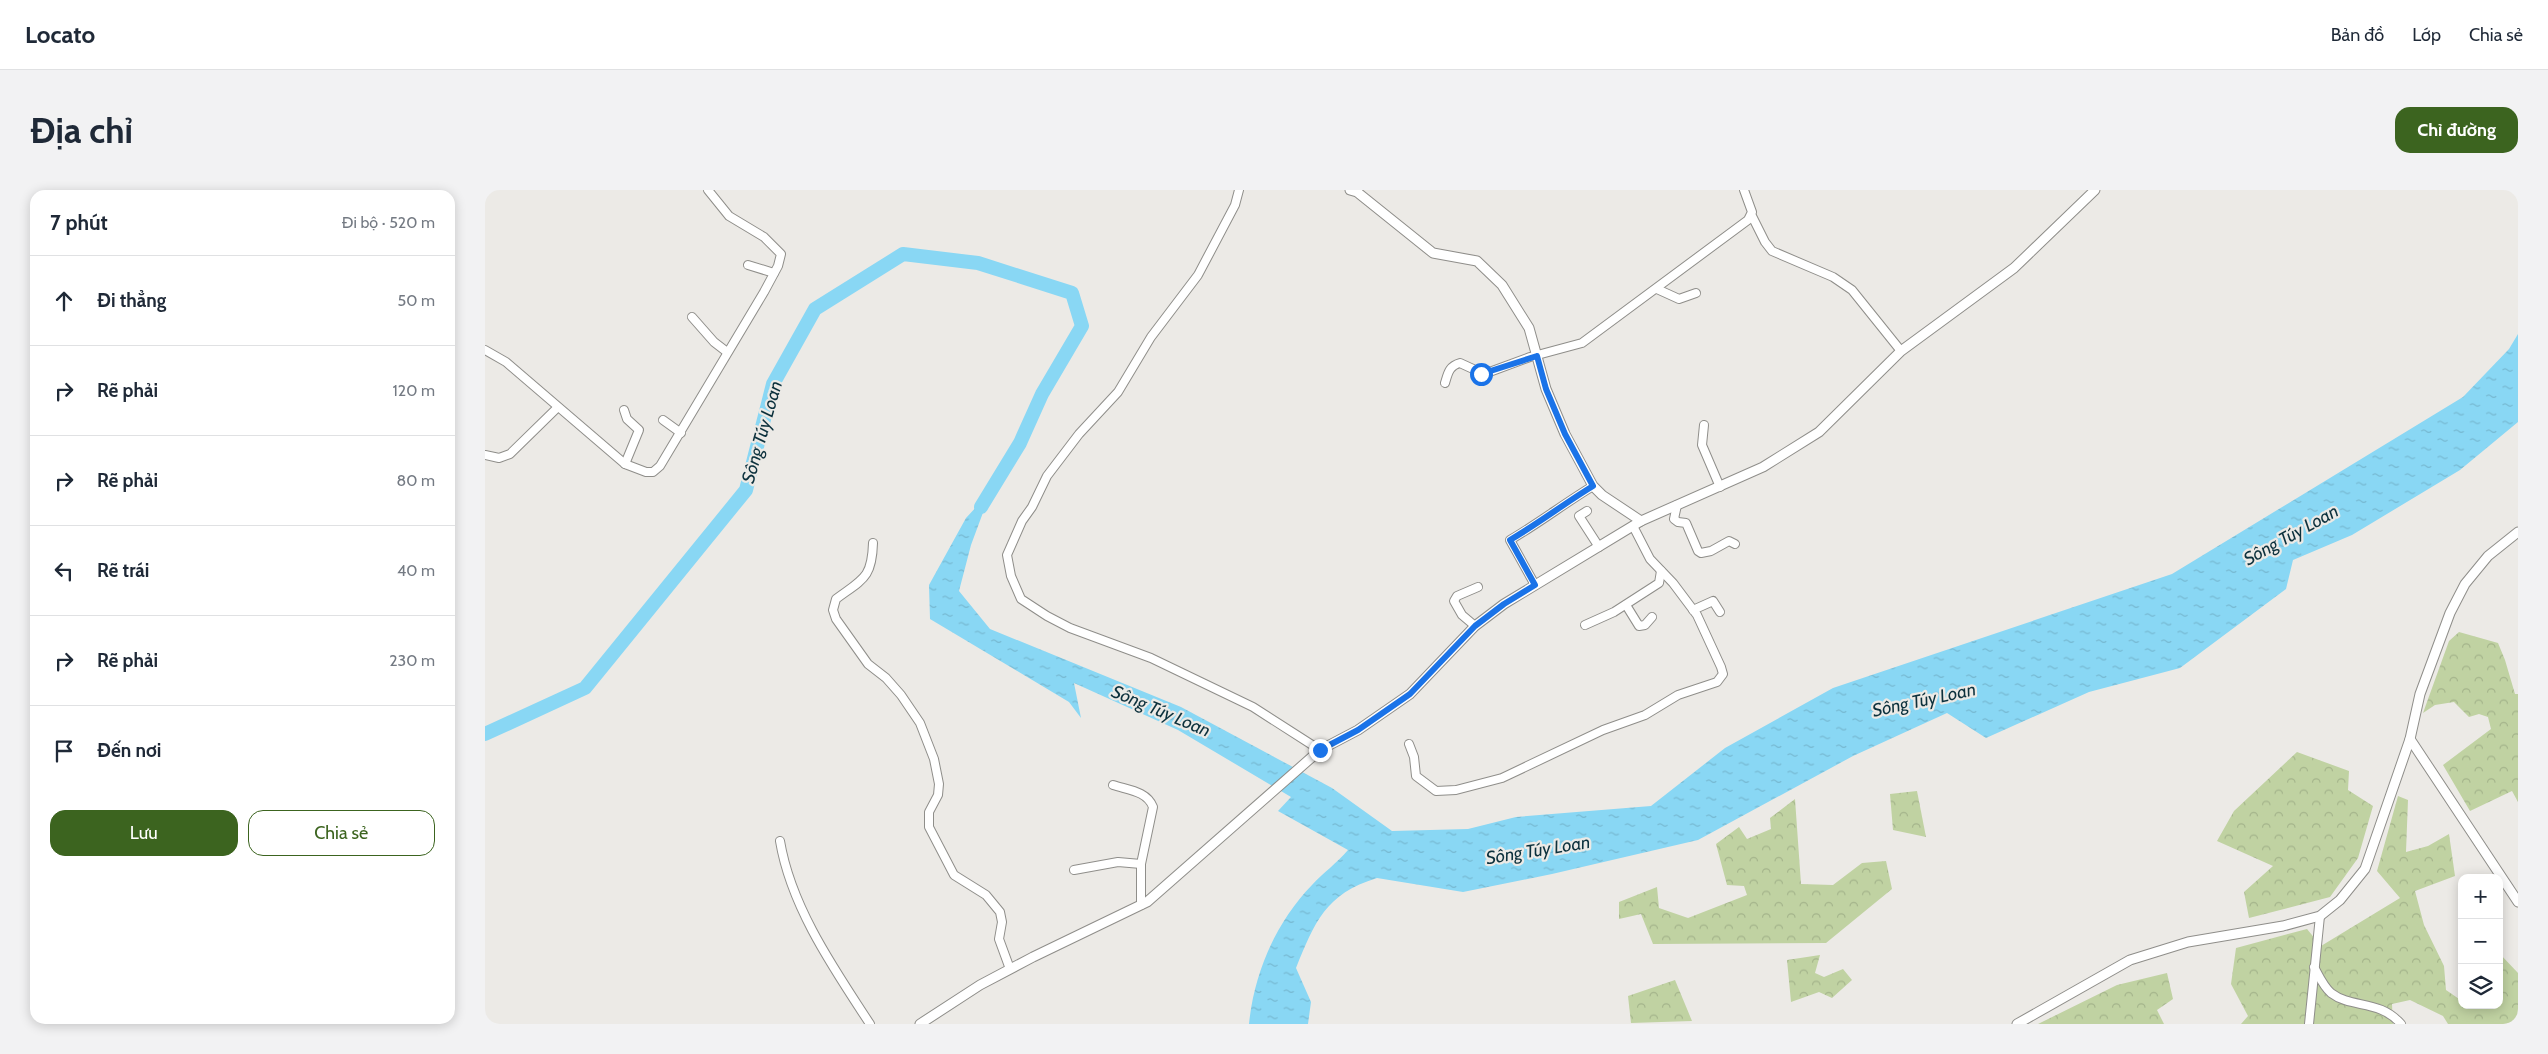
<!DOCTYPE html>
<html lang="vi">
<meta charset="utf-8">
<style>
:root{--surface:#fff;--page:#f2f2f3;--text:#1f2937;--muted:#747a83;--line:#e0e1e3;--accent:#3c641f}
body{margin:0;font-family:Cabin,sans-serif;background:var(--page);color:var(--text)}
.controls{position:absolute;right:15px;bottom:15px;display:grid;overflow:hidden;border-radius:10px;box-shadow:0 2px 12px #0003}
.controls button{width:45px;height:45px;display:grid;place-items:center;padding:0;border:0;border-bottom:1px solid var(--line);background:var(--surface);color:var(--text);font:25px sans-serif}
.stop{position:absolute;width:15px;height:15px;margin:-11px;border:4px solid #1a73e8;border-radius:50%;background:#fff}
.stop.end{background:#1a73e8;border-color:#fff;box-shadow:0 1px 5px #0008}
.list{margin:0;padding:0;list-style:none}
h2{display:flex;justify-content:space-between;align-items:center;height:65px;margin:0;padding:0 20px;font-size:21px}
h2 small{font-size:16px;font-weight:400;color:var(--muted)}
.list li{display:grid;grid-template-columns:32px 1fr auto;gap:15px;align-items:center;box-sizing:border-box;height:90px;padding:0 20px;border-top:1px solid var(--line)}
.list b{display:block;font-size:19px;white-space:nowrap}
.list em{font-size:16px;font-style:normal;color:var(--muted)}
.actions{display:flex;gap:10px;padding:15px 20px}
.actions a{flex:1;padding:11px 0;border:1px solid var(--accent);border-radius:15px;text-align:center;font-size:18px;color:var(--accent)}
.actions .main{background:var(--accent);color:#fff}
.icon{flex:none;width:28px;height:28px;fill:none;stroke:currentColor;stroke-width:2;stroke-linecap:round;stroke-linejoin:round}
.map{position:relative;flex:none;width:2033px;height:834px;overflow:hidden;border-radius:15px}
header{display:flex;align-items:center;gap:30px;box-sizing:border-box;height:70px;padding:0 25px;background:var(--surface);border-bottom:1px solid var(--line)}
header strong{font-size:24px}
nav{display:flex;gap:28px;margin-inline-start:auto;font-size:18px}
.intro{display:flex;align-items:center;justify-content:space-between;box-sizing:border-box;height:120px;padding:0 30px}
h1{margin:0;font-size:35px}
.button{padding:12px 22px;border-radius:15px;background:var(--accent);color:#fff;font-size:18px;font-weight:700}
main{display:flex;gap:30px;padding:0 30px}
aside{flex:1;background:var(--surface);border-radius:15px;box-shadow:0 2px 12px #0003}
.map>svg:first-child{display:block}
.forest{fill:url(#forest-crowns)}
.water{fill:url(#water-ripples)}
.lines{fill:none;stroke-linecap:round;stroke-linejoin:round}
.river{stroke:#89d7f4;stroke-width:14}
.minor-casing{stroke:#8f8e8a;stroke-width:10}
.tertiary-casing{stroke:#8f8e8a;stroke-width:11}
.minor{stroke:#fff;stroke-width:8}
.tertiary{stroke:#fff;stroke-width:9}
.route{stroke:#1a73e8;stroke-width:6}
.labels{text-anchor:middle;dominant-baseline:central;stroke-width:4.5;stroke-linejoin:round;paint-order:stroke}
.water-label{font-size:18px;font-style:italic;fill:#0c313d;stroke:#eceae6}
</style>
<header>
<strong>Locato</strong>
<nav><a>Bản đồ</a><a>Lớp</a><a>Chia sẻ</a></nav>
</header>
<div class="intro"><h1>Địa chỉ</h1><a class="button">Chỉ đường</a></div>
<main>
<aside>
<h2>7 phút<small>Đi bộ · 520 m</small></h2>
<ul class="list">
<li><svg class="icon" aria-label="ahead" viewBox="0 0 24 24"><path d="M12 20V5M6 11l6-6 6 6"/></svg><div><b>Đi thẳng</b></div><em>50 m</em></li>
<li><svg class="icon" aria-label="right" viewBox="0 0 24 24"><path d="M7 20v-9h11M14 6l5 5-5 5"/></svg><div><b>Rẽ phải</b></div><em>120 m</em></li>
<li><svg class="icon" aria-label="right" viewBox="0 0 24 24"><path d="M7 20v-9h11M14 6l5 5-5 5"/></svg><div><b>Rẽ phải</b></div><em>80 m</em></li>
<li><svg class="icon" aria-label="left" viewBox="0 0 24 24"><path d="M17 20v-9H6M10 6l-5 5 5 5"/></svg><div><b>Rẽ trái</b></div><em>40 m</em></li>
<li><svg class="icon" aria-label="right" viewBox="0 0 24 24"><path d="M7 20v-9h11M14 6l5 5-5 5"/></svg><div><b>Rẽ phải</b></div><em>230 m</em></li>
<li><svg class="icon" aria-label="arrive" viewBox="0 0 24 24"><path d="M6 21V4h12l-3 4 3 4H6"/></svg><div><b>Đến nơi</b></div></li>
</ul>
<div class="actions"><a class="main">Lưu</a><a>Chia sẻ</a></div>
</aside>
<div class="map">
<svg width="2033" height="834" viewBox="0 0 2033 834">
<defs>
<pattern id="forest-crowns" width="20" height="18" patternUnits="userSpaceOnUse" patternTransform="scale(1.25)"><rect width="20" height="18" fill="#c0d2a2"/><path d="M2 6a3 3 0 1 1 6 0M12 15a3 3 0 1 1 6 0" fill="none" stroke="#a4b48b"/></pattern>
<pattern id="water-ripples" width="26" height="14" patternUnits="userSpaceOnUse" patternTransform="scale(1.25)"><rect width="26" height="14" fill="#89d7f4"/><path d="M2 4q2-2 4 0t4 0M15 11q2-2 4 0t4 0" fill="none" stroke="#76b8d1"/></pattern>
</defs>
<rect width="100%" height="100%" fill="#eceae6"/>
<g class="forest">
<path d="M1974,442L2013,453L2020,470L2030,504H2033V612L2027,601L1985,621L1958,575L2006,539L2003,527L1994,524L1984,527L1969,512L1950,515L1938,523L1964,451Z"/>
<path d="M1812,562L1864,581L1863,600L1888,616L1873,668L1845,707L1764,728L1759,702L1788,676L1732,651L1749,621Z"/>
<path d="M1432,601L1441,647L1408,640L1405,604Z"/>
<path d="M1913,606L1923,610L1921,662L1943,656L1964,644L1970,686L1930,701L1939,735L1959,776L1961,800L1977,811V815H2014L2015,764L2033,783V834H1963L1958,826L1925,810L1907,814L1908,834H1756L1763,826L1746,794L1751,758L1822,739L1836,756L1915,708L1892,681Z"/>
<path d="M1310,609L1316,694L1348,695L1377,673L1401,671L1407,699L1341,753L1168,754L1156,724L1134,729V712L1172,697L1174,718L1203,728L1262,705L1259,696L1242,695L1231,654L1254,637L1262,649L1286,639L1285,628Z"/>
<path d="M1335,765L1330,783L1339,787L1358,779L1367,790L1347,808L1334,802L1306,812L1302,770Z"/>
<path d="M1682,783L1688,809L1672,820L1679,834H1553L1632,795Z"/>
<path d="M1190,790L1207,831L1146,833L1143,806Z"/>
</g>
<path class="water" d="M2033,144V232L1975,280L1867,345L1808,370L1801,399L1695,478L1604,502L1501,548L1462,523L1368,566L1213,650L1067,684L978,702L892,688C840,704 830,732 811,778L826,812L823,834H764C769,783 791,732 827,695C838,683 852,673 863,660L793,621L806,607L693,540L589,493L596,528L584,512L445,429L444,395L481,328L506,301L486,355L474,401L505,439L696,517L847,598L907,641L983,639L1031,627L1166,616L1240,558L1348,498L1687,384L1978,207L2024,159Z"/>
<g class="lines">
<path class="river" d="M0,544L100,498L261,300L288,194L330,119L418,64L493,73L587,103L597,136L557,204L535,253L496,317"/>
<g class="minor-casing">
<g id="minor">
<path d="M754,0L750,15L713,85L666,147L633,202L594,244L562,286L547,317L537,331L522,365L526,386L536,409L562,426L585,438L666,468L768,517L835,560"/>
<path d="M1267,26L1280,52L1287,61L1348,87L1367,100L1416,161"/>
<path d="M263,75L289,83"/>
<path d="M1172,99L1194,109L1211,103"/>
<path d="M207,127L229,152L242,162"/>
<path d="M0,160L21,172L140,274L161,282H168L175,276L279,102L293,76L296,64L279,47L244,26L223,0"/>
<path d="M960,193C963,183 964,176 975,173L999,184L1045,167L1097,153L1263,30L1267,22L1259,0"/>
<path d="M139,220L142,229L154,240L140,274"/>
<path d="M178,230L196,243"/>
<path d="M1219,235L1217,255L1235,297"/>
<path d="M0,265L14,268L25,264L72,218"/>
<path d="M1192,315L1189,329L1193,332L1201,333L1213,361L1216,363L1226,361L1244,351L1250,354"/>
<path d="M1102,321L1094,326L1114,357"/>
<path d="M388,353C387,388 378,389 351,409L348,420L351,429L383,474L401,488L416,505L435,533L449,569L454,594L453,605L444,622V637L469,685L501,705L515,722L517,732L514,749L525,779"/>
<path d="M1050,395L1025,350C1054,333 1080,313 1108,296"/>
<path d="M1141,415L1154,436L1160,435L1167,427"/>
<path d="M1208,420L1228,411L1235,422"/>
<path d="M1100,435L1129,422L1174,393L1176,381"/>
<path d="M990,436L977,425L969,411L972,406L993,397"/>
<path d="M924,554L929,567L931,586L951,601L971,600L1017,588L1118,540L1160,525L1193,505L1232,492L1238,484L1236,477L1212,425L1188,393L1165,369L1148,336"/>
<path d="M628,595C643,600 662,601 668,617L656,674V715"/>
<path d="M295,651C306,717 349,779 385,834"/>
<path d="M589,680L633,672L656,674"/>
<path d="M1829,777C1834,786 1838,796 1846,803C1867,819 1894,809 1916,834"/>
<path d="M1824,834L1835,726"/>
</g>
</g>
<g class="tertiary-casing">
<g id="tertiary">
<path d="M865,0L872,2L948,63L992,71L1017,95L1044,138L1061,199L1080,244L1108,296L1117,305L1156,331"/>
<path d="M1925,549L2033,712"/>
<path d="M435,834L495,795L548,767L662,712L835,560L873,540L925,504L990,436L1019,414L1156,331L1278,277L1334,242L1416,161L1529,78L1610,0"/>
<path d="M1532,834L1645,770L1703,752L1798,736L1835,726L1855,710L1880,679L1925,549L1935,504L1965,423L1980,394L2003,366L2033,342"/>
</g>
</g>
<use href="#minor" class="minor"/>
<use href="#tertiary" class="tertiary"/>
</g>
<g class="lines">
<path class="route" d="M835,560L873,540L925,504L990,436L1019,414L1050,395L1025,350C1054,333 1080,313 1108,296L1080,244L1061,199L1052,166L996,184"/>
</g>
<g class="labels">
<g class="water-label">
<text transform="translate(277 242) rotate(-74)">Sông Túy Loan</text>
<text transform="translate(1806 345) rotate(-29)">Sông Túy Loan</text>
<text transform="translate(1439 510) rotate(-12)">Sông Túy Loan</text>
<text transform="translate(676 521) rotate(23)">Sông Túy Loan</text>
<text transform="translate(1053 660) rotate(-9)">Sông Túy Loan</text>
</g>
</g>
</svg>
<div class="controls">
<button>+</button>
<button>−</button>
<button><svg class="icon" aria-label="layers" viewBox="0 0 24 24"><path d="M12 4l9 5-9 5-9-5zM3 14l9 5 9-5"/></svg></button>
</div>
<div class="stop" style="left:996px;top:184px"></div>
<div class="stop end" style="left:835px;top:560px"></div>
</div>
</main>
